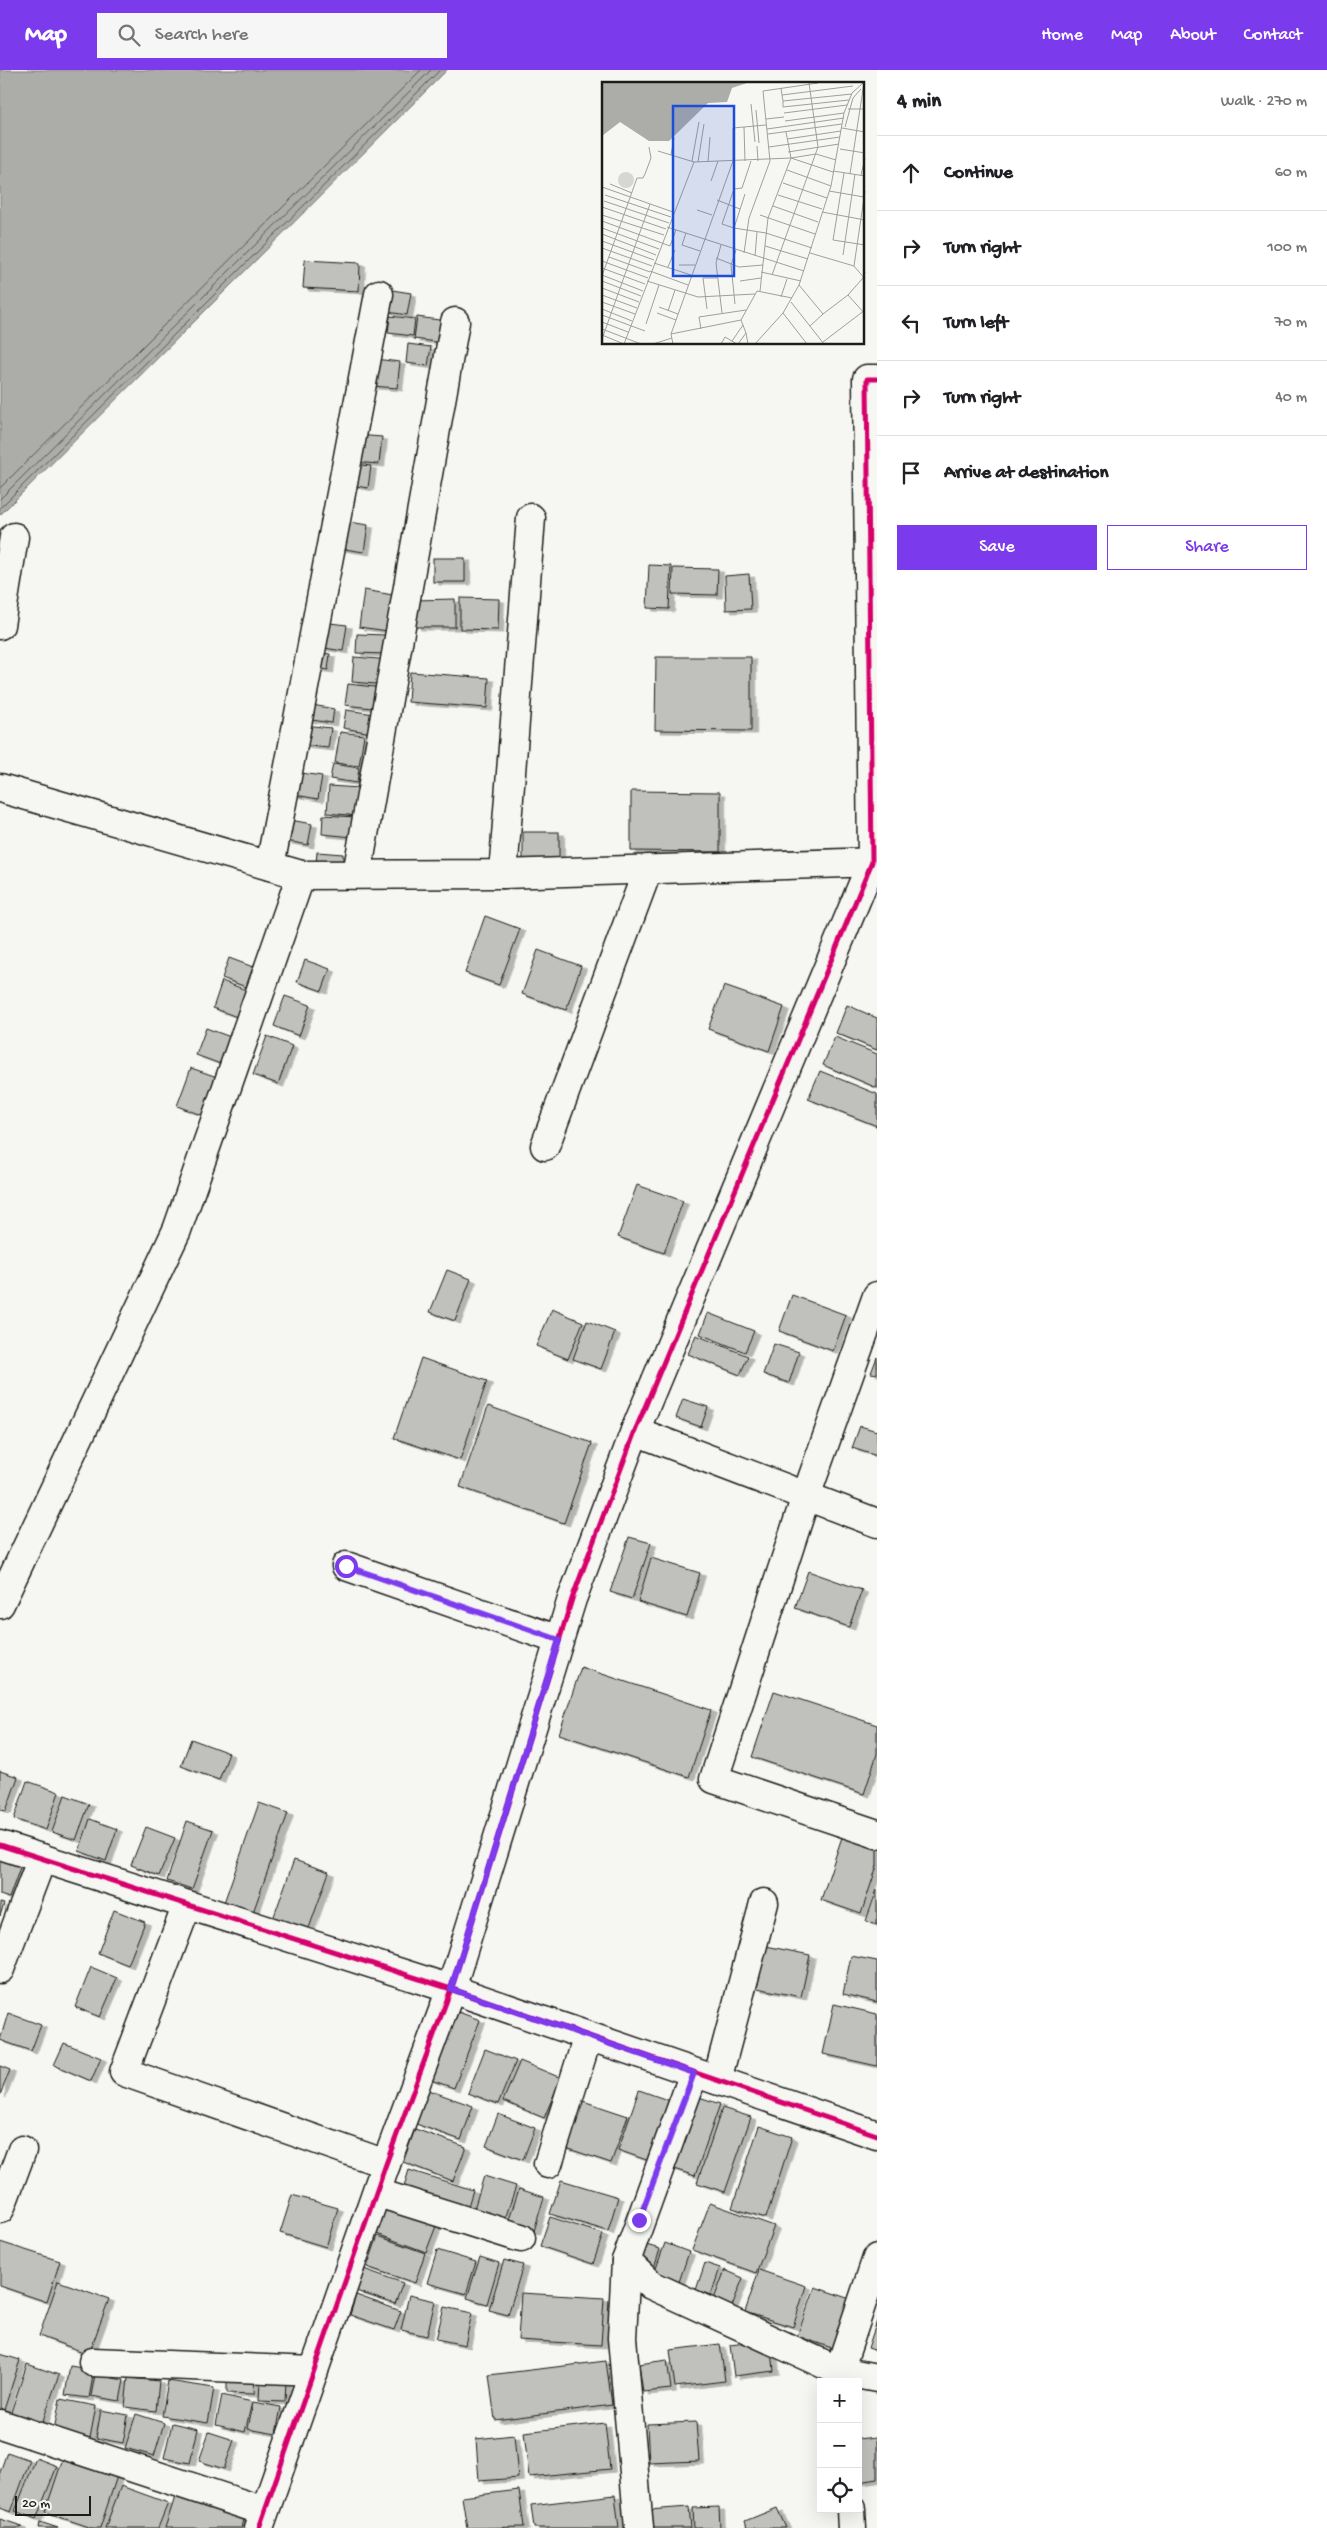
<!DOCTYPE html>
<meta charset="utf-8">
<style>
:root{--surface:#fff;--page:#f6f6f6;--text:#202124;--muted:#757577;--line:#e0e0e0;--accent:#7c3aed}
body{margin:0;font-family:"Gochi Hand",sans-serif;background:var(--page);color:var(--text)}
.controls{position:absolute;right:15px;bottom:15px;display:grid;overflow:hidden;border-radius:0px;box-shadow:0 5px 20px #0002}
.controls button{width:45px;height:45px;display:grid;place-items:center;padding:0;border:0;border-bottom:1px solid var(--line);background:var(--surface);color:var(--text);font:25px sans-serif}
.scale{position:absolute;left:15px;bottom:12px;width:76px;box-sizing:border-box;padding-left:5px;border:2px solid #1c1c1c;border-top:0;font-size:14px;line-height:18px;white-space:nowrap;color:#1c1c1c;-webkit-text-stroke:4px #f6f6f2;paint-order:stroke}
.stop{position:absolute;width:15px;height:15px;margin:-11px;border:4px solid #7c3aed;border-radius:50%;background:#fff}
.stop.end{background:#7c3aed;border-color:#fff;box-shadow:0 1px 5px #0008}
.list{margin:0;padding:0;list-style:none}
h2{display:flex;justify-content:space-between;align-items:center;height:65px;margin:0;padding:0 20px;font-size:21px}
h2 small{font-size:16px;font-weight:400;color:var(--muted)}
.list li{display:grid;grid-template-columns:32px 1fr auto;gap:15px;align-items:center;box-sizing:border-box;height:75px;padding:0 20px;border-top:1px solid var(--line)}
.list b{display:block;font-size:19px;white-space:nowrap}
.list em{font-size:16px;font-style:normal;color:var(--muted)}
.actions{display:flex;gap:10px;padding:15px 20px}
.actions a{flex:1;padding:11px 0;border:1px solid var(--accent);border-radius:0px;text-align:center;font-size:18px;color:var(--accent)}
.actions .main{background:var(--accent);color:#fff}
.icon{flex:none;width:28px;height:28px;fill:none;stroke:currentColor;stroke-width:2;stroke-linecap:round;stroke-linejoin:round}
.map{position:relative;flex:none;width:877px;height:2458px;overflow:hidden}
header{display:flex;align-items:center;gap:30px;box-sizing:border-box;height:70px;padding:0 25px;background:var(--accent);color:#fff}
header strong{font-size:24px}
nav{display:flex;gap:28px;margin-inline-start:auto;font-size:18px}
.search{width:350px;height:45px;background:var(--page);display:flex;align-items:center;gap:12px;box-sizing:border-box;padding:0 18px;border-radius:0px;color:var(--muted);font-size:19px}
main{display:flex}
aside{flex:1;background:var(--surface)}
.map>svg:first-child{display:block}
.water{fill:#acaca9;stroke:#727271}
.lines{fill:none;stroke-linecap:round;stroke-linejoin:round}
.shore{stroke:#565654;stroke-width:1}
.building{fill:#c0c0bd;stroke:#1c1c1c;filter:url(#shadow)}
.street-casing{stroke:#1c1c1c;stroke-width:31}
.street{stroke:#f6f6f2;stroke-width:28}
.cycleway-casing{stroke:#f6f6f2;stroke-width:8}
.cycleway{stroke:#d6006c;stroke-width:5}
.route{stroke:#7c3aed;stroke-width:6}
.inset-road{fill:none;stroke:#9f9f9c;stroke-width:1}
.view{fill:#1d4ed8;fill-opacity:0.15;stroke:#1d4ed8;stroke-width:2.5}
.inset-edge{fill:none;stroke:#1c1c1c;stroke-width:2.5}
</style>
<header>
<strong>Map</strong>
<div class="search"><svg class="icon" aria-label="search" viewBox="0 0 24 24"><circle cx="10" cy="10" r="6"/><path d="M15 15l6 6"/></svg>Search here</div>
<nav><a>Home</a><a>Map</a><a>About</a><a>Contact</a></nav>
</header>
<main>
<div class="map">
<svg width="877" height="2458" viewBox="0 0 877 2458">
<defs>
<filter id="shadow"><feDropShadow dx="5.5" dy="3" stdDeviation="0" flood-color="#0004"/></filter>
</defs>
<rect width="100%" height="100%" fill="#f6f6f2"/>
<filter id="ink" filterUnits="userSpaceOnUse"><feTurbulence type="fractalNoise" baseFrequency=".02" numOctaves="2"/><feDisplacementMap in="SourceGraphic" scale="10" xChannelSelector="R" yChannelSelector="G"/><feConvolveMatrix kernelMatrix="1 2 1 2 8 2 1 2 1" color-interpolation-filters="sRGB"/></filter>
<g filter="url(#ink)">
<path class="water" d="M0,0H447L0,445Z"/>
<g class="lines">
<g class="shore">
<path d="M0,418L421,0"/>
<path d="M0,429L431,0"/>
<path d="M0,438L440,0"/>
</g>
</g>
<g class="building">
<path d="M305,190L360,193L359,221L303,218Z"/>
<path d="M392,220L411,223L407,245L388,242Z"/>
<path d="M390,246L415,249L413,266L388,263Z"/>
<path d="M417,247L447,251L444,273L414,269Z"/>
<path d="M408,274L431,277L428,296L406,293Z"/>
<path d="M375,289L400,292L397,318L372,316Z"/>
<path d="M357,365L382,367L379,394L354,392Z"/>
<path d="M353,394L371,396L368,418L350,415Z"/>
<path d="M342,451L368,455L364,482L338,478Z"/>
<rect x="433" y="488" width="32" height="24"/>
<path d="M649,495L671,496L669,539L647,538Z"/>
<path d="M673,498L718,499L717,525L672,524Z"/>
<path d="M749,504L751,539L726,540L725,506Z"/>
<path d="M364,520L393,525L388,561L359,557Z"/>
<path d="M460,528L499,529L498,560L460,559Z"/>
<path d="M455,529V557H415V530Z"/>
<path d="M321,552L347,555L343,581L318,577Z"/>
<path d="M357,564L387,565L386,584L356,583Z"/>
<path d="M314,582L330,584L328,600L313,598Z"/>
<path d="M354,587L391,590L388,615L352,612Z"/>
<path d="M656,587H751V661L655,660Z"/>
<path d="M410,602L489,608L487,638L408,632Z"/>
<path d="M348,614L383,618L381,639L345,635Z"/>
<path d="M307,634L334,639L332,653L305,649Z"/>
<path d="M346,640L375,644L372,663L343,658Z"/>
<path d="M304,655L331,658L328,678L301,675Z"/>
<path d="M340,662L364,665L359,696L335,693Z"/>
<path d="M333,694L359,698L357,713L330,709Z"/>
<path d="M294,702L322,706L318,729L290,724Z"/>
<path d="M329,716L360,718L358,746L327,743Z"/>
<path d="M631,721L720,722V782L631,781Z"/>
<path d="M323,745L355,747L353,767L322,764Z"/>
<path d="M285,749L312,754L308,775L281,770Z"/>
<rect x="523" y="762" width="36" height="30"/>
<path d="M317,782L343,784V796L316,794Z"/>
<path d="M485,846L520,859L499,915L465,903Z"/>
<path d="M538,880L581,896L566,940L522,924Z"/>
<path d="M229,888L253,897L246,917L222,908Z"/>
<path d="M305,890L330,899L322,921L297,912Z"/>
<path d="M222,911L246,920L237,947L213,938Z"/>
<path d="M724,916L784,937L769,981L708,959Z"/>
<path d="M285,926L310,935L299,966L274,956Z"/>
<path d="M847,935L877,948V980L836,963Z"/>
<path d="M206,958L236,969L226,996L196,985Z"/>
<path d="M267,966L292,976L278,1014L253,1005Z"/>
<path d="M835,967L877,984V1018L823,995Z"/>
<path d="M191,998L223,1009L209,1048L177,1036Z"/>
<path d="M820,1001L877,1024V1056L808,1029Z"/>
<path d="M637,1115L683,1131L664,1183L618,1167Z"/>
<path d="M447,1200L471,1209L455,1251L430,1242Z"/>
<path d="M792,1225L846,1245L833,1281L779,1261Z"/>
<path d="M552,1239L583,1252L568,1289L536,1276Z"/>
<path d="M708,1243L754,1261L745,1282L700,1264Z"/>
<path d="M587,1251L615,1262L601,1299L573,1289Z"/>
<path d="M696,1265L748,1286L740,1305L688,1284Z"/>
<path d="M774,1274L799,1282L789,1313L763,1304Z"/>
<path d="M877,1287V1304L871,1303Z"/>
<path d="M421,1288L487,1311L460,1390L394,1368Z"/>
<path d="M683,1329L708,1337L701,1357L676,1348Z"/>
<path d="M488,1336L592,1373L564,1453L460,1417Z"/>
<path d="M860,1356L877,1361V1386L852,1378Z"/>
<path d="M629,1467L651,1473L632,1529L610,1522Z"/>
<path d="M651,1488L700,1503L687,1547L638,1532Z"/>
<path d="M808,1501L862,1520L849,1557L795,1538Z"/>
<path d="M581,1597L711,1640L689,1707L559,1664Z"/>
<path d="M774,1621L877,1655V1684L864,1724L752,1687Z"/>
<path d="M191,1669L229,1683L219,1710L181,1696Z"/>
<path d="M0,1701L18,1707L6,1741L0,1740Z"/>
<path d="M27,1711L59,1722L46,1760L14,1749Z"/>
<path d="M65,1725L89,1734L76,1770L52,1762Z"/>
<path d="M259,1733L288,1743L250,1851L221,1841Z"/>
<path d="M90,1749L117,1759L106,1791L79,1781Z"/>
<path d="M187,1751L213,1760L192,1819L167,1811Z"/>
<path d="M146,1757L175,1768L159,1806L131,1795Z"/>
<path d="M844,1761L877,1772V1796L861,1844L821,1830Z"/>
<path d="M0,1785L22,1792L9,1828L0,1825Z"/>
<path d="M294,1790L329,1802L308,1861L273,1849Z"/>
<path d="M877,1819V1855L866,1851Z"/>
<path d="M0,1833L4,1834L0,1846Z"/>
<path d="M114,1840L145,1852L128,1895L98,1883Z"/>
<path d="M766,1876L810,1885L801,1927L757,1918Z"/>
<path d="M851,1886L877,1891V1932L843,1924Z"/>
<path d="M91,1897L117,1908L100,1947L75,1937Z"/>
<path d="M834,1934L877,1944V1996L823,1984Z"/>
<path d="M453,1940L480,1950L454,2018L428,2009Z"/>
<path d="M8,1943L41,1955L31,1981L0,1970Z"/>
<path d="M64,1973L101,1988L91,2011L54,1995Z"/>
<path d="M485,1979L516,1991L498,2034L468,2023Z"/>
<path d="M520,1991L561,2008L544,2048L503,2031Z"/>
<path d="M0,1996L10,2000L0,2025Z"/>
<path d="M428,2020L473,2036L461,2070L416,2054Z"/>
<path d="M639,2020L676,2033L655,2093L618,2080Z"/>
<path d="M693,2025L720,2034L695,2106L668,2097Z"/>
<path d="M580,2030L628,2046L611,2093L563,2077Z"/>
<path d="M722,2038L751,2047L725,2122L697,2113Z"/>
<path d="M498,2044L535,2058L523,2090L486,2076Z"/>
<path d="M759,2056L792,2067L766,2148L732,2138Z"/>
<path d="M415,2059L466,2077L453,2111L403,2092Z"/>
<path d="M409,2100L473,2120L465,2146L401,2126Z"/>
<path d="M484,2106L516,2116L504,2152L473,2142Z"/>
<path d="M561,2110L618,2127L608,2161L550,2144Z"/>
<path d="M519,2119L544,2127L534,2161L508,2153Z"/>
<path d="M292,2125L338,2138L326,2177L280,2163Z"/>
<path d="M710,2133L774,2156L756,2203L692,2180Z"/>
<path d="M386,2138L436,2156L426,2182L377,2164Z"/>
<path d="M550,2147L603,2164L593,2194L540,2176Z"/>
<path d="M378,2166L425,2183L415,2213L367,2197Z"/>
<path d="M0,2172L60,2191L47,2232L0,2216Z"/>
<path d="M639,2173L660,2179L653,2202L633,2196Z"/>
<path d="M665,2173L689,2182L678,2215L653,2207Z"/>
<path d="M437,2180L476,2192L466,2224L427,2213Z"/>
<path d="M480,2187L499,2193L487,2234L467,2228Z"/>
<path d="M504,2190L523,2195L508,2245L489,2240Z"/>
<path d="M705,2193L720,2198L711,2225L696,2220Z"/>
<path d="M364,2199L403,2213L395,2234L356,2221Z"/>
<path d="M725,2200L743,2208L732,2236L714,2229Z"/>
<path d="M759,2200L806,2216L793,2257L745,2242Z"/>
<path d="M58,2211L109,2229L89,2284L39,2266Z"/>
<path d="M815,2217L850,2229L832,2278L797,2266Z"/>
<path d="M521,2223L604,2228L601,2275L518,2270Z"/>
<path d="M356,2225L401,2241L394,2260L350,2245Z"/>
<path d="M409,2225L435,2231L427,2266L401,2260Z"/>
<path d="M444,2237L472,2243L465,2275L436,2269Z"/>
<path d="M877,2251V2281L868,2278Z"/>
<path d="M771,2270L774,2301L734,2306L730,2275Z"/>
<path d="M720,2274L725,2311L675,2317L670,2280Z"/>
<path d="M0,2284L20,2290L4,2340L0,2338Z"/>
<path d="M667,2290L671,2319L643,2322L639,2294Z"/>
<path d="M606,2291L612,2335L495,2350L489,2305Z"/>
<path d="M27,2294L59,2305L41,2356L10,2345Z"/>
<path d="M70,2296L94,2300L89,2328L65,2325Z"/>
<path d="M227,2303L255,2304L254,2324L227,2323Z"/>
<path d="M95,2305L124,2310L120,2331L91,2326Z"/>
<path d="M128,2308L159,2311L156,2341L125,2337Z"/>
<path d="M260,2309L286,2310L285,2332L259,2331Z"/>
<path d="M168,2311L214,2318L208,2353L162,2346Z"/>
<path d="M222,2325L252,2332L245,2362L216,2355Z"/>
<path d="M60,2329L96,2336L90,2368L54,2360Z"/>
<path d="M253,2332L281,2337L276,2364L248,2359Z"/>
<path d="M101,2340L128,2345L123,2373L96,2368Z"/>
<path d="M136,2344L164,2353L154,2386L125,2378Z"/>
<path d="M696,2352L699,2391L649,2393L647,2354Z"/>
<path d="M172,2353L198,2359L190,2393L164,2388Z"/>
<path d="M605,2353L610,2399L529,2407L524,2362Z"/>
<path d="M209,2362L234,2370L224,2399L199,2391Z"/>
<path d="M514,2365L518,2408L479,2411L476,2369Z"/>
<path d="M877,2367V2409L858,2412V2369Z"/>
<path d="M7,2382L30,2390L11,2442L0,2438V2402Z"/>
<path d="M64,2385L118,2403L100,2458H92L45,2442Z"/>
<path d="M36,2388L57,2396L36,2449L15,2441Z"/>
<path d="M121,2416L168,2433L158,2458H105Z"/>
<path d="M519,2420L524,2457L467,2458L462,2427Z"/>
<path d="M615,2425L619,2458H534L531,2435Z"/>
<path d="M175,2427L244,2449L242,2458H165Z"/>
<path d="M689,2437L691,2458H650L648,2440Z"/>
<path d="M719,2437L720,2458H694L693,2438Z"/>
<path d="M777,2438L786,2458H747L745,2451Z"/>
<path d="M0,2449L22,2456L21,2458H0Z"/>
<path d="M40,2452L58,2458H39Z"/>
</g>
<g class="lines">
<g class="street-casing">
<g id="street">
<path d="M0,555L14,467"/>
<path d="M0,718L301,805L503,804L877,792"/>
<path d="M270,796L379,224"/>
<path d="M357,804L455,252"/>
<path d="M503,804L531,448"/>
<path d="M545,1076L648,799"/>
<path d="M877,1226L806,1426L714,1709L877,1764"/>
<path d="M635,1361L877,1453"/>
<path d="M346,1496L559,1570"/>
<path d="M0,1534L177,1160L301,805"/>
<path d="M0,1775L451,1919L877,2065"/>
<path d="M187,1835L124,2002L386,2094"/>
<path d="M0,1899L42,1788"/>
<path d="M717,2010L764,1833"/>
<path d="M548,2094L588,1966"/>
<path d="M378,2123L521,2168"/>
<path d="M0,2139L22,2080"/>
<path d="M626,2191L651,2215L839,2301L877,2308"/>
<path d="M93,2292L314,2301"/>
<path d="M840,2312L839,2301L877,2188"/>
<path d="M0,2354L264,2441"/>
<path d="M851,2439L852,2458"/>
<path d="M259,2458L386,2094L451,1919L572,1529L635,1361L872,792L867,309H877"/>
<path d="M639,2458L622,2268L626,2191L694,2003"/>
</g>
</g>
<use href="#street" class="street"/>
<g class="cycleway-casing">
<g id="cycleway">
<path d="M0,1775L451,1919L877,2065"/>
<path d="M259,2458L386,2094L451,1919L572,1529L635,1361L872,792L867,309H877"/>
</g>
</g>
<use href="#cycleway" class="cycleway"/>
</g>
</g>
<g class="lines" filter="url(#ink)">
<path class="route" d="M346,1496L559,1570L451,1919L694,2003L639,2150"/>
</g>
<g transform="translate(602 12)">
<rect width="262" height="262" fill="#f6f6f2"/>
<path d="M16 98a8 8 0 1 1 16 0a8 8 0 1 1-16 0Z" fill="#d6d6d2"/>
<path d="M0,1H145L130,6L125,20L106,21L67,59H47L18,40L0,54Z" fill="#acaca9"/>
<path class="inset-road" d="M179,6L180,13L251,4M180,13L181,19L250,12M181,19V25L247,18M149,22L153,60M246,27H263M154,28L157,61M182,31L245,23M164,37L182,35M183,39L242,31M142,45L143,79M243,45L251,16L259,7M240,46L263,50M165,47L242,36M184,50L189,76L214,72L234,78M166,52L240,42M185,57L239,49M155,64L156,79M167,65L238,55M238,67L263,71M56,69L92,80L189,76M186,70L237,62M69,73L72,56M90,79L97,40M96,80L102,42M106,80L108,55M185,88L229,104M231,89L263,94M242,91L231,158L263,163M248,92L262,1M259,93L263,76M109,99L116,79M181,101L225,116M8,102L30,111M0,105L71,130M227,109L262,115M143,112L132,146L164,151L210,166M3,113L69,135M176,113L220,127M115,118L138,127M2,119L67,141M171,124L216,140M0,125L64,147M95,128L110,133M220,130L263,138M0,133L62,153M158,133L213,152M0,139L68,164L74,148M65,145L202,189M0,146L57,167M132,146L120,142L132,107L140,106L149,79M84,151L80,163L98,169M0,152L54,173M0,159L52,178M119,163L114,181L120,231M163,164L206,177M0,166L50,184M142,171L147,136L168,79L161,9L216,1M208,171L252,184L263,197M241,173L253,92M153,174L155,150M7,175L48,190M114,176L137,185L161,183M0,179L46,196M52,181L89,193M77,183H93M252,184L263,109M66,185L73,168M0,186L43,202M48,189L86,203M159,190L199,199M0,193L41,209M170,193L216,65L207,1M0,194L35,96H41L43,92L49,76L47,65M0,199L39,214M45,199L96,215L153,212M138,199L159,196M197,203L221,232L246,213L263,232M0,206L37,220M158,209L166,136L189,76L231,90M0,213L35,226M246,213L261,196L263,190M179,215L185,197M0,220L33,232M189,220L222,262M133,222L129,183L134,168M57,225L76,232M0,227L30,239M105,227L101,196H115M66,229L73,208M55,231L74,238M181,231L205,262M0,233L43,249M0,240L26,250M44,242L57,203M208,244L221,232M0,247L39,262M99,247L97,235L144,228M144,251L139,238L155,209L190,216M69,252L139,238M0,253L22,262M0,257L48,122M130,259L141,243M221,260L263,228M22,262L92,80M51,262L70,256M71,262L69,252L131,79V46L164,43M119,262L123,255L135,262M136,262L144,251L146,262M153,262L181,231L197,203L229,104L242,31L250,11L261,1"/>
<path class="view" d="M71,24H132V194H71Z"/>
<rect width="262" height="262" class="inset-edge"/>
</g>
</svg>
<div class="controls">
<button>+</button>
<button>−</button>
<button><svg class="icon" aria-label="locate" viewBox="0 0 24 24"><circle cx="12" cy="12" r="6"/><path d="M12 2v4M12 18v4M2 12h4M18 12h4"/></svg></button>
</div>
<div class="scale">20 m</div>
<div class="stop" style="left:346px;top:1496px"></div>
<div class="stop end" style="left:639px;top:2150px"></div>
</div>
<aside>
<h2>4 min<small>Walk · 270 m</small></h2>
<ul class="list">
<li><svg class="icon" aria-label="ahead" viewBox="0 0 24 24"><path d="M12 20V5M6 11l6-6 6 6"/></svg><div><b>Continue</b></div><em>60 m</em></li>
<li><svg class="icon" aria-label="right" viewBox="0 0 24 24"><path d="M7 20v-9h11M14 6l5 5-5 5"/></svg><div><b>Turn right</b></div><em>100 m</em></li>
<li><svg class="icon" aria-label="left" viewBox="0 0 24 24"><path d="M17 20v-9H6M10 6l-5 5 5 5"/></svg><div><b>Turn left</b></div><em>70 m</em></li>
<li><svg class="icon" aria-label="right" viewBox="0 0 24 24"><path d="M7 20v-9h11M14 6l5 5-5 5"/></svg><div><b>Turn right</b></div><em>40 m</em></li>
<li><svg class="icon" aria-label="arrive" viewBox="0 0 24 24"><path d="M6 21V4h12l-3 4 3 4H6"/></svg><div><b>Arrive at destination</b></div></li>
</ul>
<div class="actions"><a class="main">Save</a><a>Share</a></div>
</aside>
</main>
